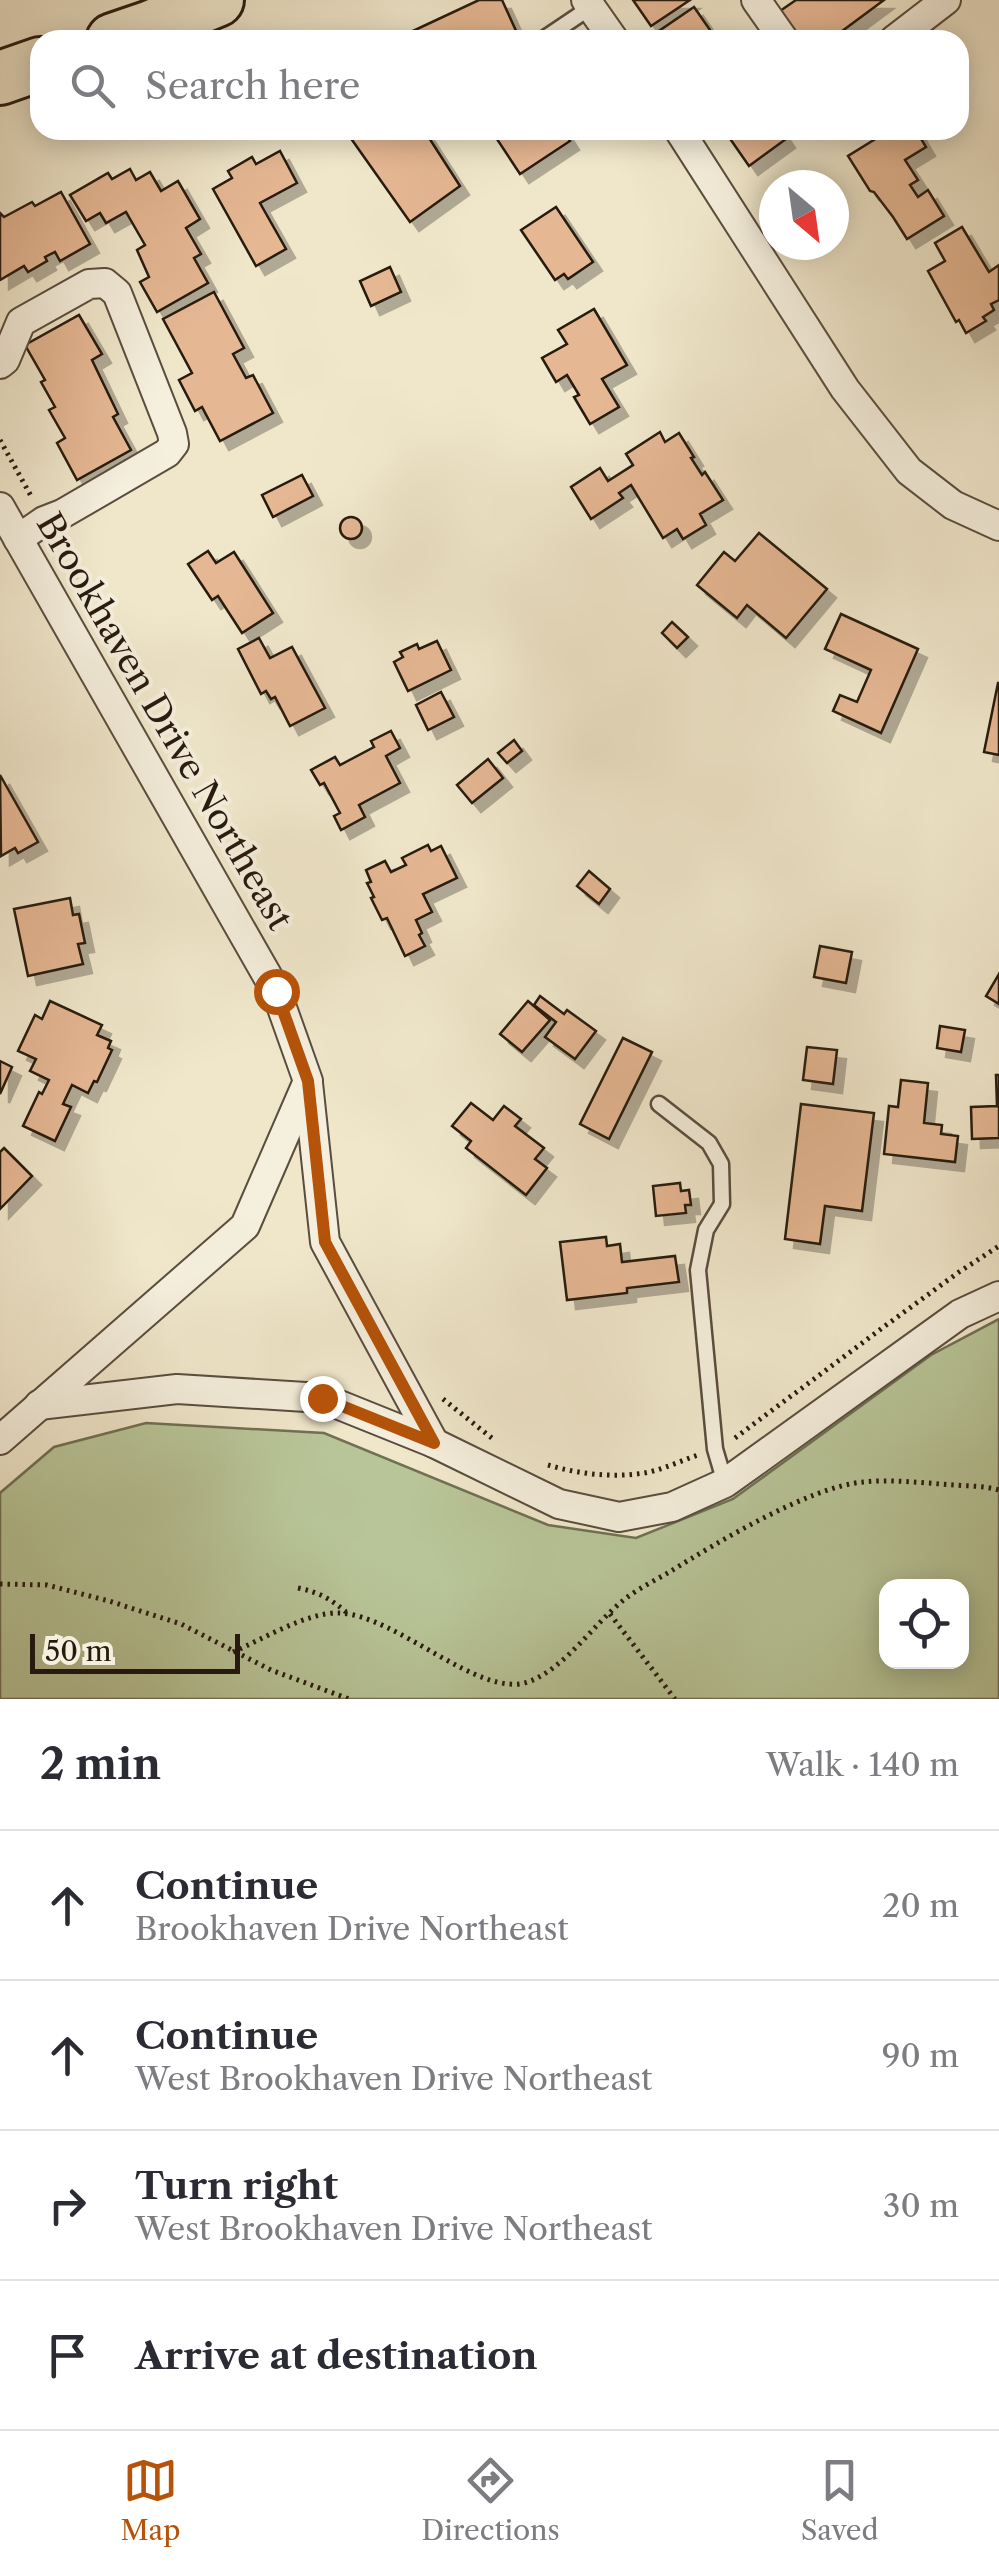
<!DOCTYPE html>
<meta charset="utf-8">
<style>
:root{--surface:#fff;--page:#f2f2f3;--text:#2b2b33;--muted:#7c7c81;--line:#e1e1e2;--accent:#b45309}
body{margin:0;font-family:"Libre Caslon Text",serif;background:var(--page);color:var(--text)}
.controls{position:absolute;right:30px;bottom:30px;display:grid;overflow:hidden;border-radius:20px;box-shadow:0 5px 25px #0003}
.controls button{width:90px;height:90px;display:grid;place-items:center;padding:0;border:0;border-bottom:2px solid var(--line);background:var(--surface);color:var(--text);font:50px sans-serif}
.compass{position:absolute;left:759px;top:170px;width:90px;height:90px;border-radius:50%;background:var(--surface);box-shadow:0 5px 25px #0003;rotate:151deg}
.scale{position:absolute;left:30px;bottom:25px;width:210px;box-sizing:border-box;padding-left:10px;border:5px solid #281a0f;border-top:0;font-size:28px;line-height:35px;white-space:nowrap;color:#281a0f;-webkit-text-stroke:8px #f5efdd;paint-order:stroke}
.stop{position:absolute;width:30px;height:30px;margin:-22px;border:8px solid #b45309;border-radius:50%;background:#fff}
.stop.end{background:#b45309;border-color:#fff;box-shadow:0 2px 10px #0008}
.list{margin:0;padding:0;list-style:none}
h2{display:flex;justify-content:space-between;align-items:center;height:130px;margin:0;padding:0 40px;font-size:42px}
h2 small{font-size:32px;font-weight:400;color:var(--muted)}
.list li{display:grid;grid-template-columns:65px 1fr auto;gap:30px;align-items:center;box-sizing:border-box;height:150px;padding:0 40px;border-top:2px solid var(--line)}
.list b{display:block;font-size:38px;white-space:nowrap}
.list p{margin:0;font-size:32px;white-space:nowrap;color:var(--muted)}
.list em{font-size:32px;font-style:normal;color:var(--muted)}
.icon{flex:none;width:55px;height:55px;fill:none;stroke:currentColor;stroke-width:2;stroke-linecap:round;stroke-linejoin:round}
.map{position:relative;flex:none;width:999px;height:1699px;overflow:hidden}
.search{position:absolute;background:var(--surface);box-shadow:0 5px 25px #0003;left:30px;right:30px;top:30px;height:110px;display:flex;align-items:center;gap:25px;box-sizing:border-box;padding:0 35px;border-radius:30px;color:var(--muted);font-size:38px}
.sheet{height:730px;background:var(--surface)}
nav{display:flex;justify-content:space-around;align-items:center;box-sizing:border-box;height:140px;border-top:2px solid var(--line);background:var(--surface);font-size:28px;color:var(--muted)}
nav a{display:grid;justify-items:center;gap:5px}
nav .on{color:var(--accent)}
.map>svg:first-child{display:block}
.green{fill:#b8c598;stroke:#707054;stroke-width:2.5;fill-rule:evenodd}
.building{fill:#e5b793;stroke:#281a0f;stroke-width:2.5;filter:url(#shadow)}
.lines{fill:none;stroke-linecap:round;stroke-linejoin:round}
.lane-casing{stroke:#5a4d3e;stroke-width:19}
.street-casing{stroke:#5a4d3e;stroke-width:32}
.highway-casing{stroke:#281a0f;stroke-width:58}
.path{stroke:#281a0f;stroke-width:5;stroke-dasharray:2.5 5;stroke-linecap:butt}
.lane{stroke:#f5efdd;stroke-width:14}
.street{stroke:#f5efdd;stroke-width:28}
.highway{stroke:#f0e7cb;stroke-width:52}
.route{stroke:#b45309;stroke-width:12}
.labels{text-anchor:middle;dominant-baseline:central;stroke-width:8;stroke-linejoin:round;paint-order:stroke}
.street-label{font-size:35px;fill:#281a0f;stroke:#f5efdd}
</style>
<div class="map">
<svg width="999" height="1699" viewBox="0 0 999 1699">
<defs>
<filter id="shadow"><feDropShadow dx="9" dy="9" stdDeviation="0" flood-color="#0004"/></filter>
</defs>
<rect width="100%" height="100%" fill="#f0e7cb"/>
<filter id="stains"><feTurbulence type="fractalNoise" baseFrequency=".002" numOctaves="4"/><feColorMatrix values="0 0 0 0 .2 0 0 0 0 .09 0 0 0 0 .02 0 0 0 .5 -.17"/></filter>
<radialGradient id="worn" r=".72"><stop offset=".6" stop-color="#630" stop-opacity="0"/><stop offset="1" stop-color="#630" stop-opacity=".3"/></radialGradient>
<path class="green" d="M999,1319V1699H0V1493L54,1447L146,1423L324,1433L548,1525L636,1538L733,1499L931,1355ZM886,1586H962V1661H886Z"/>
<g class="building">
<path d="M479,0H502L517,33L502,40H401L400,37Z"/>
<path d="M633,0H690L651,26Z"/>
<path d="M796,0H884L830,40H802L780,11Z"/>
<path d="M694,7L717,40H660L656,33Z"/>
<path d="M345,130H424L460,186L410,222Z"/>
<path d="M491,130H563L570,141L520,174Z"/>
<path d="M724,130H780L786,139L749,166Z"/>
<path d="M890,130H916L926,147L905,160L918,180L910,185L918,197L928,190L944,216L907,239L893,217L874,192L870,191L848,156Z"/>
<path d="M280,151L297,183L260,203L286,249L256,266L213,189L232,178L228,171L252,157L256,164Z"/>
<path d="M130,169L136,180L150,172L161,191L178,181L200,219L186,228L201,254L194,258L208,283L157,312L140,282L149,277L137,250L145,245L126,212L106,223L100,213L86,221L70,195L108,173L112,179Z"/>
<path d="M61,192L90,244L60,261L55,252L45,257L47,261L28,272L24,266L0,280V213L4,217L32,202L35,206Z"/>
<path d="M556,207L593,262L568,279L564,274L555,280L521,230Z"/>
<path d="M962,227L989,272L999,265V300L991,304L994,310L983,317L986,321L966,333L959,320L956,322L928,271L945,261L935,243Z"/>
<path d="M390,267L401,292L371,306L360,281Z"/>
<path d="M214,292L244,348L233,354L246,378L253,375L273,413L220,441L202,407L195,411L179,380L192,373L163,319Z"/>
<path d="M594,309L627,365L602,379L619,407L590,424L574,397L579,395L567,375L556,382L542,358L567,344L558,330Z"/>
<path d="M79,315L102,354L92,360L118,414L113,417L131,450L77,480L57,443L65,438L49,410L55,407L41,382L45,380L25,345Z"/>
<path d="M660,432L665,442L679,433L694,457L691,458L702,475L705,472L723,500L700,514L706,525L683,539L677,529L663,538L631,485L619,493L623,498L591,519L571,487L600,468L608,481L633,465L626,454Z"/>
<path d="M302,475L313,496L273,517L262,495Z"/>
<circle cx="351" cy="528" r="11"/>
<path d="M759,533L827,589L786,638L747,605L737,618L697,585L724,552L735,561Z"/>
<path d="M208,551L216,563L234,552L273,613L242,633L218,596L212,600L188,564Z"/>
<path d="M841,614L918,649L881,733L833,711L840,695L857,702L871,670L825,649Z"/>
<path d="M672,622L688,637L677,648L662,633Z"/>
<path d="M259,638L270,658L292,647L325,708L290,726L275,697L271,699L266,691L261,694L238,649Z"/>
<path d="M437,641L451,670L408,691L394,662L403,657L400,652L417,644L419,649Z"/>
<path d="M998,683H999V755L984,752Z"/>
<path d="M441,692L454,717L428,730L416,705Z"/>
<path d="M391,731L400,748L386,756L400,783L359,805L365,817L341,830L334,816L340,813L324,783L320,785L311,770L335,757L340,765L374,747L371,741Z"/>
<path d="M514,740L522,751L507,763L498,753Z"/>
<path d="M488,759L503,778L472,803L457,785Z"/>
<path d="M0,775L38,842L18,853L15,848L1,856Z"/>
<path d="M428,845L431,851L441,846L457,878L423,894L432,912L416,920L422,933L419,935L425,946L405,956L387,918L382,920L371,898L374,897L367,883L371,882L366,870L385,861L391,872L406,865L402,858Z"/>
<path d="M589,871L610,889L599,904L577,886Z"/>
<path d="M70,898L73,915L79,914L85,943L78,944L83,964L28,976L14,909Z"/>
<path d="M820,946L852,952L846,983L814,977Z"/>
<path d="M999,974V1004L986,996Z"/>
<path d="M540,996L564,1014L567,1010L596,1031L575,1059L545,1037L556,1022L534,1005Z"/>
<path d="M50,1001L102,1025L97,1035L111,1041L108,1048L112,1050L97,1082L94,1081L88,1093L72,1085L63,1104L71,1107L55,1141L23,1126L39,1092L42,1094L49,1080L30,1071L36,1059L18,1051L35,1015L42,1019Z"/>
<path d="M528,1001L550,1020L522,1052L500,1034Z"/>
<path d="M940,1026L965,1030L961,1052L937,1048Z"/>
<path d="M623,1038L652,1052L609,1139L580,1124Z"/>
<path d="M807,1047L837,1050L833,1084L803,1080Z"/>
<path d="M0,1061L12,1067L0,1094Z"/>
<path d="M996,1075H999V1138L972,1139L971,1107L997,1106Z"/>
<path d="M901,1080L928,1083L924,1123L942,1125L941,1134L958,1136L955,1162L884,1154L889,1106L898,1107Z"/>
<path d="M471,1103L493,1120L504,1106L521,1119L515,1126L544,1148L535,1159L547,1168L526,1195L466,1148L471,1141L452,1126Z"/>
<path d="M801,1104L874,1113L862,1211L825,1206L820,1244L785,1239Z"/>
<path d="M4,1148L32,1176L0,1209V1152Z"/>
<path d="M680,1183L681,1191L689,1190L691,1205H685L686,1213L656,1216L653,1186Z"/>
<path d="M606,1237L607,1246L620,1244L622,1262L675,1256L679,1282L627,1288V1293L567,1300L560,1242Z"/>
</g>
<g class="lines">
<g class="lane-casing">
<g id="lane">
<path d="M542,40L591,7"/>
<path d="M659,1104L709,1143L721,1164L722,1204L706,1230L698,1270L715,1449L725,1483"/>
</g>
</g>
<g class="street-casing">
<g id="street">
<path d="M586,0L614,40"/>
<path d="M756,0L784,40"/>
<path d="M894,40L946,0"/>
<path d="M679,130L845,389L909,471L953,505L999,526"/>
<path d="M0,364L5,360L21,322L89,284L105,283L117,293L172,433L174,444L167,453L62,514L44,521L18,539"/>
<path d="M0,507L276,991L308,1081L245,1226L0,1440"/>
<path d="M308,1083L325,1242L434,1443"/>
<path d="M39,1405L177,1389L322,1398L434,1443L559,1504L619,1517L672,1507L725,1483L960,1314L999,1296"/>
</g>
</g>
<g class="highway-casing">
<g id="highway">
<path d="M113,40L151,27L217,0"/>
<path d="M0,78L40,64"/>
</g>
</g>
<g class="path">
<path d="M0,440L31,496"/>
<path d="M57,544L81,587"/>
<path d="M443,1399L493,1439"/>
<path d="M735,1438L885,1326L959,1272L999,1246"/>
<path d="M548,1465C579,1474 611,1478 644,1473C662,1470 680,1461 698,1455"/>
<path d="M0,1584L47,1585L109,1601L181,1624L271,1670L349,1699"/>
<path d="M298,1588C318,1592 331,1599 346,1612"/>
<path d="M610,1614L675,1699"/>
<path d="M233,1652C263,1639 307,1612 339,1613C397,1615 479,1699 528,1682C566,1668 594,1623 625,1599C639,1588 656,1580 671,1571C718,1542 809,1487 863,1482C892,1479 924,1483 954,1485C969,1486 985,1486 999,1490"/>
</g>
<use href="#lane" class="lane"/>
<use href="#street" class="street"/>
<use href="#highway" class="highway"/>
</g>
<g class="lines">
<path class="route" d="M276,991L308,1081L325,1242L434,1443L322,1398"/>
</g>
<g class="labels">
<g class="street-label">
<text transform="translate(165 721) rotate(60)">Brookhaven Drive Northeast</text>
</g>
</g>
<rect width="100%" height="100%" filter="url(#stains)"/>
<rect width="100%" height="100%" fill="url(#worn)"/>
</svg>
<div class="controls">
<button><svg class="icon" aria-label="locate" viewBox="0 0 24 24"><circle cx="12" cy="12" r="6"/><path d="M12 2v4M12 18v4M2 12h4M18 12h4"/></svg></button>
</div>
<svg class="compass" viewBox="-18 -18 36 36"><path d="M0-13l5 13h-10z" fill="#e53935"/><path d="M0 13l5-13h-10z" fill="#7c7c81"/></svg>
<div class="scale">50 m</div>
<div class="stop" style="left:276px;top:991px"></div>
<div class="stop end" style="left:322px;top:1398px"></div>
<div class="search"><svg class="icon" aria-label="search" viewBox="0 0 24 24"><circle cx="10" cy="10" r="6"/><path d="M15 15l6 6"/></svg>Search here</div>
</div>
<section class="sheet">
<h2>2 min<small>Walk · 140 m</small></h2>
<ul class="list">
<li><svg class="icon" aria-label="ahead" viewBox="0 0 24 24"><path d="M12 20V5M6 11l6-6 6 6"/></svg><div><b>Continue</b><p>Brookhaven Drive Northeast</p></div><em>20 m</em></li>
<li><svg class="icon" aria-label="ahead" viewBox="0 0 24 24"><path d="M12 20V5M6 11l6-6 6 6"/></svg><div><b>Continue</b><p>West Brookhaven Drive Northeast</p></div><em>90 m</em></li>
<li><svg class="icon" aria-label="right" viewBox="0 0 24 24"><path d="M7 20v-9h11M14 6l5 5-5 5"/></svg><div><b>Turn right</b><p>West Brookhaven Drive Northeast</p></div><em>30 m</em></li>
<li><svg class="icon" aria-label="arrive" viewBox="0 0 24 24"><path d="M6 21V4h12l-3 4 3 4H6"/></svg><div><b>Arrive at destination</b></div></li>
</ul>
</section>
<nav>
<a class="on"><svg class="icon" aria-label="map" viewBox="0 0 24 24"><path d="M3 6l6-2 6 2 6-2v14l-6 2-6-2-6 2zM9 4v14M15 6v14"/></svg>Map</a>
<a><svg class="icon" aria-label="directions" viewBox="0 0 24 24"><path d="M12 3l9 9-9 9-9-9zM9 14v-3h6M13 9l2 2-2 2"/></svg>Directions</a>
<a><svg class="icon" aria-label="saved" viewBox="0 0 24 24"><path d="M7 4h10v16l-5-4-5 4z"/></svg>Saved</a>
</nav>
